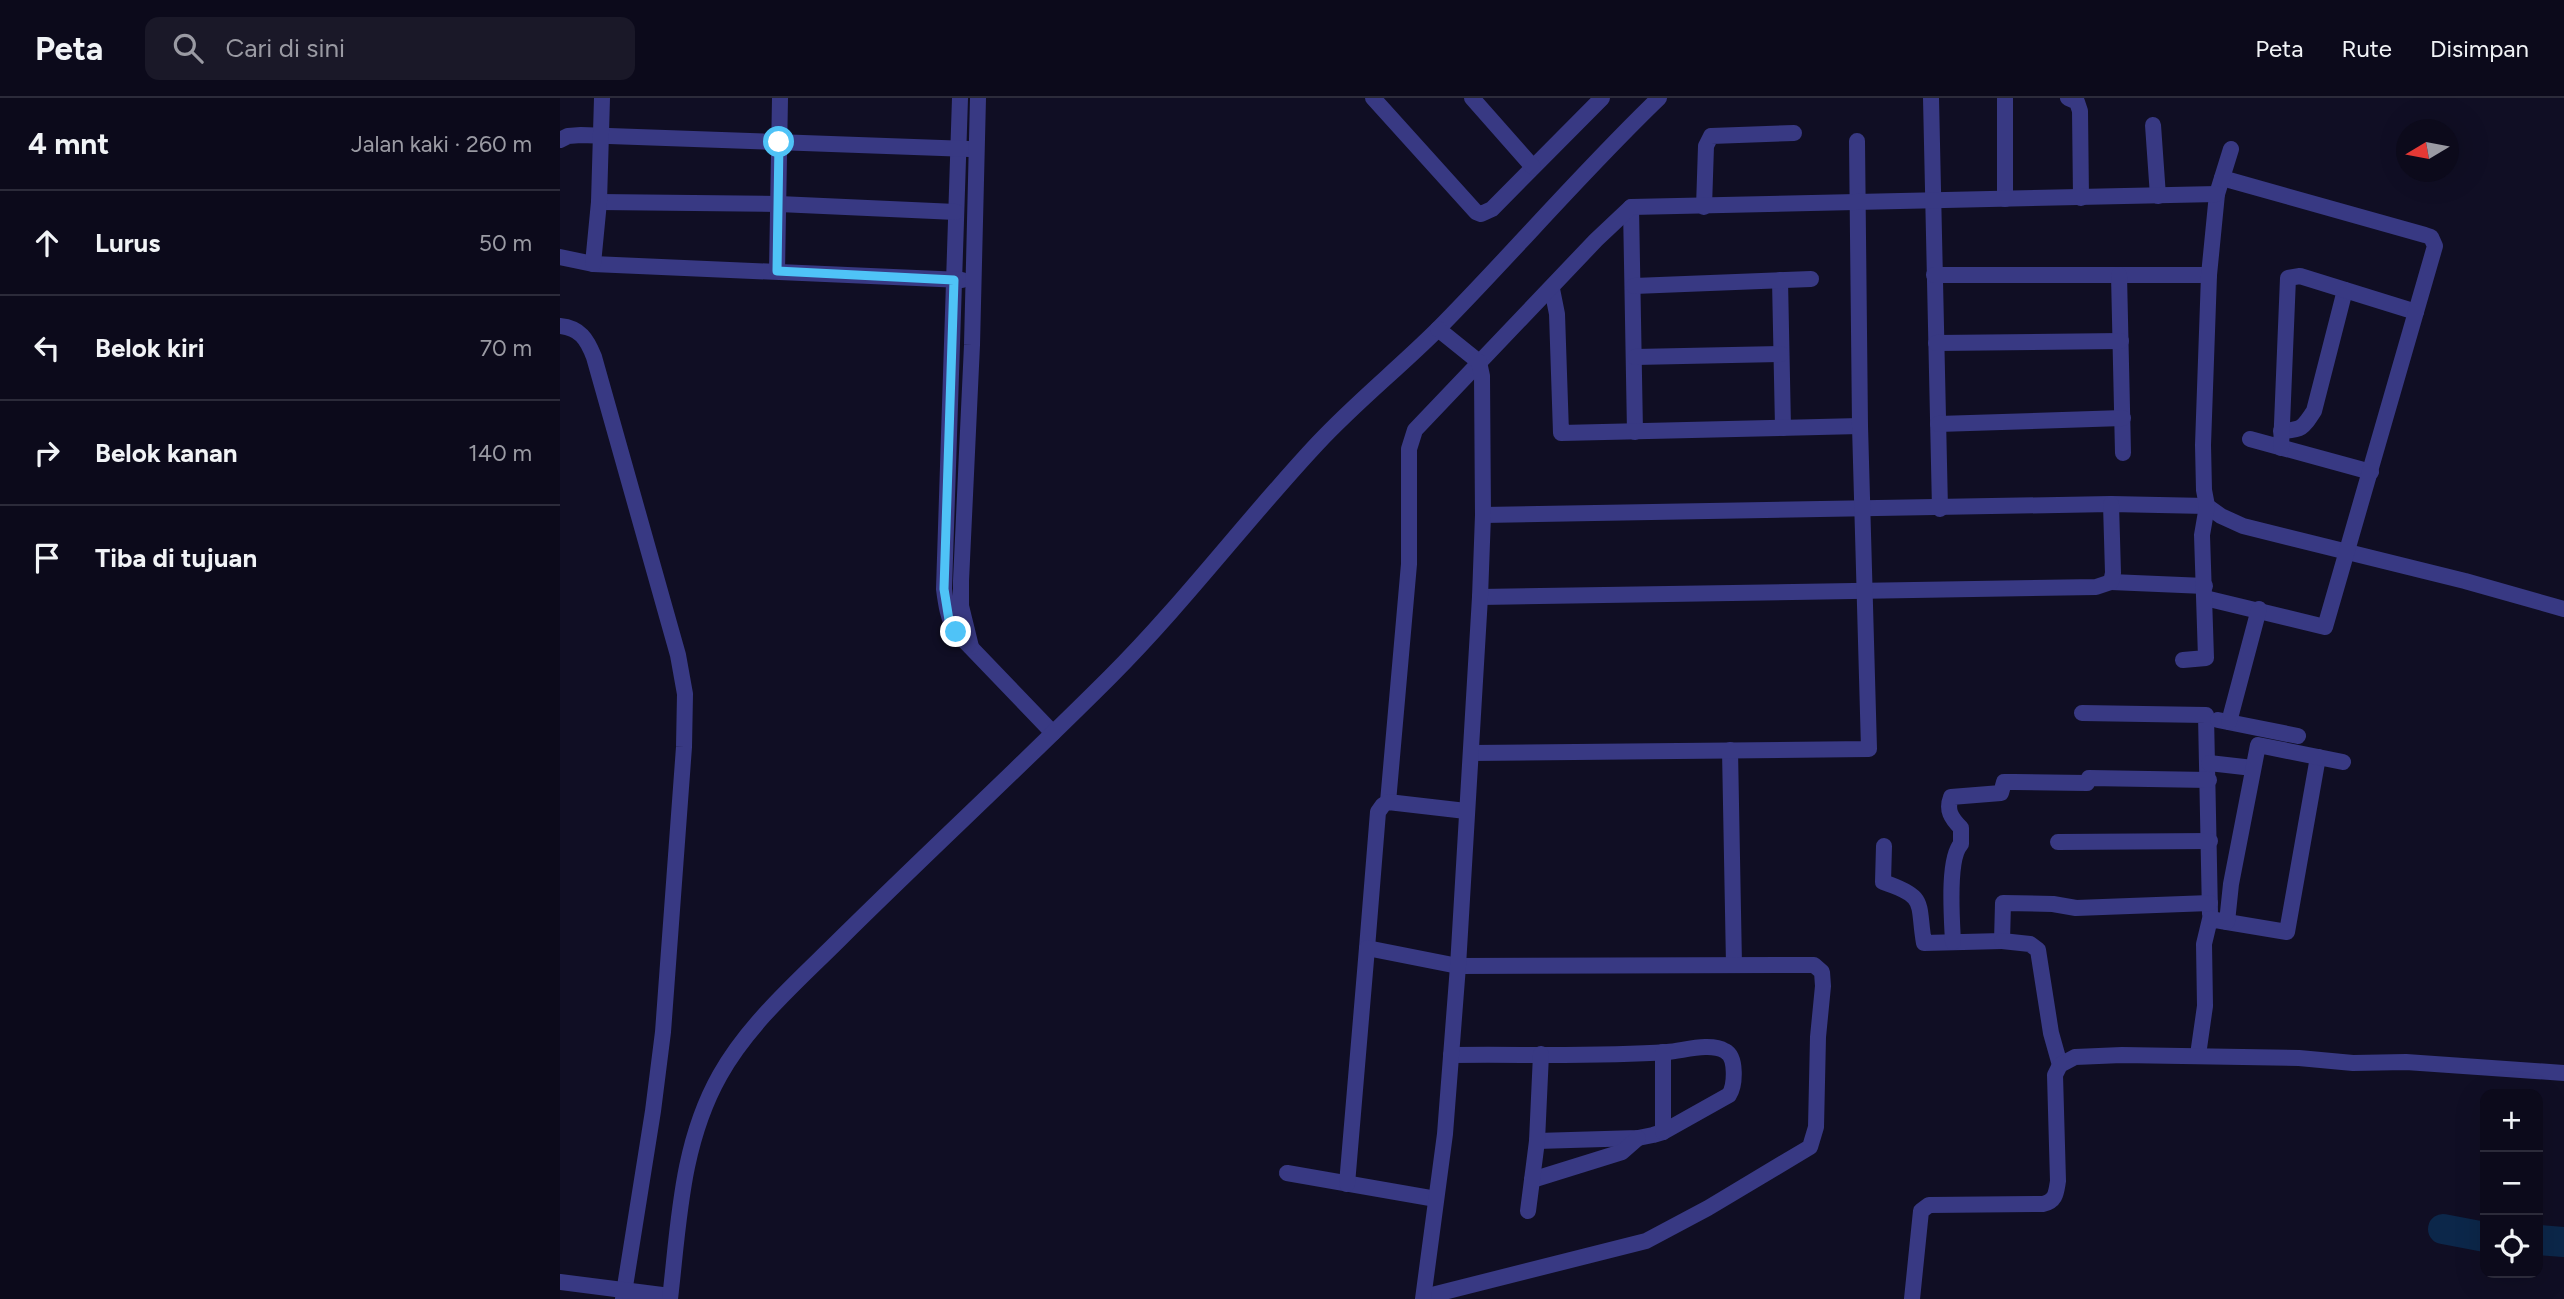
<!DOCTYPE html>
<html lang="id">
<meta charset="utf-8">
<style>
:root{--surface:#0c0a1b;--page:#1a1828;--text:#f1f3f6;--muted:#9a9aa3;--line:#2c2b3a}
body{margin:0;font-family:Figtree,sans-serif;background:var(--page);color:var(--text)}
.controls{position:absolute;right:21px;bottom:21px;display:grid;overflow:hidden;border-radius:14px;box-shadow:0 7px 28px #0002}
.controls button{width:63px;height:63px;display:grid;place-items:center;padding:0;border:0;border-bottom:2px solid var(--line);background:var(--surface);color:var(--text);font:35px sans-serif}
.compass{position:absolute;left:1836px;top:21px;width:63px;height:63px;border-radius:50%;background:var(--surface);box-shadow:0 7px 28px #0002;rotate:260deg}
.stop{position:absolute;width:21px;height:21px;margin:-16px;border:5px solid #4fc3f7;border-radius:50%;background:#fff}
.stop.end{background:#4fc3f7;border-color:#fff;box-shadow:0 2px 7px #0008}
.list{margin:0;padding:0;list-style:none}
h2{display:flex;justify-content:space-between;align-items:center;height:91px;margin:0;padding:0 28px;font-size:30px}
h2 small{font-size:23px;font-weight:400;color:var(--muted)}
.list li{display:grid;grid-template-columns:46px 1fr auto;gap:21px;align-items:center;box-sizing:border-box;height:105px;padding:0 28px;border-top:2px solid var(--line)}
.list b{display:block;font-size:26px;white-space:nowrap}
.list em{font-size:23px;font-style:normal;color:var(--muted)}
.icon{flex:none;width:38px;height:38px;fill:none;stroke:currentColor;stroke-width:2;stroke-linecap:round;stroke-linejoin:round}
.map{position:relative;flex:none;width:2004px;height:1201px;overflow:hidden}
header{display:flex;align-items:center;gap:42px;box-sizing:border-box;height:98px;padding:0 35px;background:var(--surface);border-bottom:2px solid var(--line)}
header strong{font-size:33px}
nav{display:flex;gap:38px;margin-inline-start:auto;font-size:24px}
.search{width:490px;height:63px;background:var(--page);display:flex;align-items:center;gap:18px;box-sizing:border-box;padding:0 24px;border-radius:14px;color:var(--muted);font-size:26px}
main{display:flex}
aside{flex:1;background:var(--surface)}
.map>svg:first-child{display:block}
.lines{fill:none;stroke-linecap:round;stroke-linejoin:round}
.river{stroke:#0c274a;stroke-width:30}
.minor{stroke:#383983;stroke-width:16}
.route{stroke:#4fc3f7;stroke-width:9}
</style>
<header>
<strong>Peta</strong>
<div class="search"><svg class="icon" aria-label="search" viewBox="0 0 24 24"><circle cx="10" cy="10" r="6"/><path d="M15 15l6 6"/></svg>Cari di sini</div>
<nav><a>Peta</a><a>Rute</a><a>Disimpan</a></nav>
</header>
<main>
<aside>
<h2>4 mnt<small>Jalan kaki · 260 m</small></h2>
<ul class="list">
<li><svg class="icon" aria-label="ahead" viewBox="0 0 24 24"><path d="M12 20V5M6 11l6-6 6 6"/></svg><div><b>Lurus</b></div><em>50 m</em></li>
<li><svg class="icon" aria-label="left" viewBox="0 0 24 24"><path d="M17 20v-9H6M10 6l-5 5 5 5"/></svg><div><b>Belok kiri</b></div><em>70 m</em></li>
<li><svg class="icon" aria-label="right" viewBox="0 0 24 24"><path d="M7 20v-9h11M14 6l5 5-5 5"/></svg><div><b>Belok kanan</b></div><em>140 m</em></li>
<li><svg class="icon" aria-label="arrive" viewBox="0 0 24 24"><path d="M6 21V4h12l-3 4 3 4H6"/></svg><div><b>Tiba di tujuan</b></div></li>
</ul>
</aside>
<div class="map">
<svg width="2004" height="1201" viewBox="0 0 2004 1201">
<rect width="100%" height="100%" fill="#100e24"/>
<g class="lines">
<g class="river">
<path d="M1883,1131L1925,1139"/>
<path d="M1978,1142L2004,1144"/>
</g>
<g class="minor">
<path d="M400,0L384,491C386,507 388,520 396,534L493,635"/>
<path d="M813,0L916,114L921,116L932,111L1042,0"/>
<path d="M912,0L973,69"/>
<path d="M1371,0L1380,411"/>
<path d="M1508,0L1517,4L1520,13L1521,100"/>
<path d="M1593,27L1598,98"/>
<path d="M0,42L8,38L21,37L409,51"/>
<path d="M1445,101V0"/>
<path d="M39,104L219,106L396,114"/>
<path d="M1071,109L1075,334"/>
<path d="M1144,109L1146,48L1151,38L1234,35"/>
<path d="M0,159L33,166L402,182"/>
<path d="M33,166L39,104L42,0"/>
<path d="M217,173L220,0"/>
<path d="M1374,177H1649"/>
<path d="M1559,177L1563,355"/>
<path d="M1220,182L1223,330"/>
<path d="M1074,188L1251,181"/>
<path d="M992,191L997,216L1001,335L1300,328"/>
<path d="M0,228C20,230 27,241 34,259L118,557L125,596L124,649L103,934L93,1013L63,1201"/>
<path d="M1376,245L1561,243"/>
<path d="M1075,259L1221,256"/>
<path d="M1378,326L1563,320"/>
<path d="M1721,333C1742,332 1743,330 1754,313L1785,192"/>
<path d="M1690,341L1811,374"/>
<path d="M1721,350L1728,180L1740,178L1856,214"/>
<path d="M923,417L1551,406L1647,408L1661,418L1683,428L1905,483L2004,511"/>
<path d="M1551,484L1645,488"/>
<path d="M920,499L1536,489L1551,484L1553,475L1551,406"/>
<path d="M1645,500L1765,529L1875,148L1871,139L1865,137L1662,80"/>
<path d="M411,549L401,508V483L412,247L418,0"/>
<path d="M1623,562L1646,560L1642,437L1647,408L1644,392L1643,347L1649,177L1657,96L1671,51"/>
<path d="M1522,615L1646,617L1650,816"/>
<path d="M1658,622L1738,638"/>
<path d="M1669,624L1699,511"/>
<path d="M1170,652L1174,867"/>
<path d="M911,655L1309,651L1300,328L1297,43"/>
<path d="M1649,665L1693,670"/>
<path d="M828,704L849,466V351L855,332L1036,142L1071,109L1657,96"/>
<path d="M1498,744L1650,743"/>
<path d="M1324,748L1323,784C1368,799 1357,805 1364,845L1442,843L1443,805L1493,806L1516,810L1650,805"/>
<path d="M1667,824L1727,834L1758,659"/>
<path d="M1442,843L1470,846L1478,852L1491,935L1500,967"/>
<path d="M1393,844C1392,822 1387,761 1401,746V730C1391,720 1386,712 1391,699L1441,695L1444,684H1454L1527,685L1529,680L1649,682"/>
<path d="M807,850L818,714L823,707L828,704L906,713"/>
<path d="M891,957C961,956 1037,959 1107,954C1123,953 1150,944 1165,953C1177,959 1175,988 1169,997L1103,1034L1093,1037L1078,1040L977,1043"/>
<path d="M1638,957L1645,908L1644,846L1650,821L1667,824L1671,786L1698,647L1783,664"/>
<path d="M1103,1034V954"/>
<path d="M727,1075L876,1101"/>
<path d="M972,1082L1062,1054L1078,1040"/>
<path d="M787,1086L807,850L898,868L1242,867H1254L1262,874L1263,888L1258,939L1256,1029L1250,1049L1148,1110L1086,1143L864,1199"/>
<path d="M968,1113L977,1043L981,956"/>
<path d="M0,1184L110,1198"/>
<path d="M110,1201C119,1124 121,1046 160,977C189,925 239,882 281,840C370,752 462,667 550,579C624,505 686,422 757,346C795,305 839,270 878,231C953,155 1022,74 1099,0"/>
<path d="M863,1201L885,1036L898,868L920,499L923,417L922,278L919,264L878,231"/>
<path d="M1352,1201L1361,1113L1369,1107L1483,1106C1496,1103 1496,1095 1498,1083L1495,977L1500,967L1515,959L1562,957L1739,960L1793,965L1846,964L2004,975"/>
</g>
</g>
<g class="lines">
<path class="route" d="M219,44L217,173L394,182L384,491L389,522L396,534"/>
</g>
</svg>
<div class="controls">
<button>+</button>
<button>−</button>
<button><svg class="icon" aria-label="locate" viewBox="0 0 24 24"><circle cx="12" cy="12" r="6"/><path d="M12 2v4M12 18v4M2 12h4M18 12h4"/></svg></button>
</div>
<svg class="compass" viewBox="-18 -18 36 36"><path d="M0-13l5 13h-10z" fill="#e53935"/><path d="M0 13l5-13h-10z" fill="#9a9aa3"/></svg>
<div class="stop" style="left:219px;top:44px"></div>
<div class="stop end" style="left:396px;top:534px"></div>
</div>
</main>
